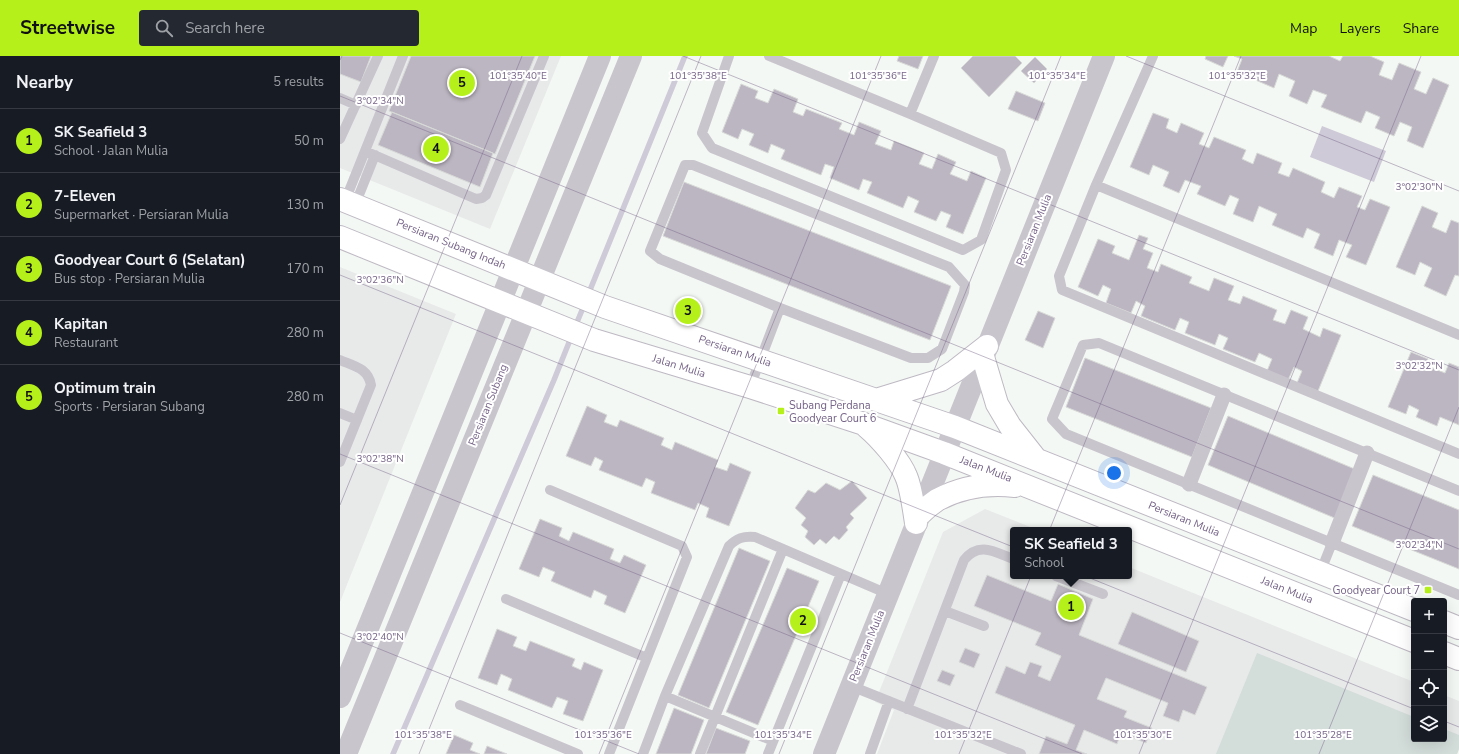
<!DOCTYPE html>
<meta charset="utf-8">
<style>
:root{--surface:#171b24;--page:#242831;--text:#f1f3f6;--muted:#9ea1a6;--line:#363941;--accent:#b5f01b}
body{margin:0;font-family:"Nunito Sans",sans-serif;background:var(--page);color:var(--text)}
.controls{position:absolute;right:12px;bottom:12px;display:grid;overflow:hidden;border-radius:4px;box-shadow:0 4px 16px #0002}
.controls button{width:36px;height:36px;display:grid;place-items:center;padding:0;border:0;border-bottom:1px solid var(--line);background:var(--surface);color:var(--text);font:20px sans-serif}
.you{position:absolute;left:774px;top:417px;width:14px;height:14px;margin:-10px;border:3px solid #fff;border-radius:50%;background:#1a73e8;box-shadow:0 0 0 6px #1a73e833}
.badge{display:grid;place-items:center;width:26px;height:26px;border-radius:50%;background:var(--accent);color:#111;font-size:13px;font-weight:700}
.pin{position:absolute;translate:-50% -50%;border:2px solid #fff;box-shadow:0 1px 4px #0006}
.popup{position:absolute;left:670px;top:471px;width:122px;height:52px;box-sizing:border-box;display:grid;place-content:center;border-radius:4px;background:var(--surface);filter:drop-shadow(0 1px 3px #0005);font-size:13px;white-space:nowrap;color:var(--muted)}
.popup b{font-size:15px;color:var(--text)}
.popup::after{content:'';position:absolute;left:50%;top:100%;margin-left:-8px;border:8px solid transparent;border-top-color:var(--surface)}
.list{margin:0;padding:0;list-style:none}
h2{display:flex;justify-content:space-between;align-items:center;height:52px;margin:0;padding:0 16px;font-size:17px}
h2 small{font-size:13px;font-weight:400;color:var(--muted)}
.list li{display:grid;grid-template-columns:26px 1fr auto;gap:12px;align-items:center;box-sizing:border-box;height:64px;padding:0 16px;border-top:1px solid var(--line)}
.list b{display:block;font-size:15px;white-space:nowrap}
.list p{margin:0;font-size:13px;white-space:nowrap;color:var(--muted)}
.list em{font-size:13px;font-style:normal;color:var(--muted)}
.icon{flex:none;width:22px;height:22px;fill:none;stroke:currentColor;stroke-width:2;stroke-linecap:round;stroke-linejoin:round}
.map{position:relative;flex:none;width:1119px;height:698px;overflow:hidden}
header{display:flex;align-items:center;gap:24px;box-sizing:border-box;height:56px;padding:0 20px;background:var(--accent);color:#111}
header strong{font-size:19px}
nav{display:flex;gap:22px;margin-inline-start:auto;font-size:14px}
.search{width:280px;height:36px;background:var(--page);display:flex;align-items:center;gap:10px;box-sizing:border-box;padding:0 14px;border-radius:4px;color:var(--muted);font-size:15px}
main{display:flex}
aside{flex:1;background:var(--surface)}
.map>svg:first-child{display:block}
.built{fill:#e8eaea}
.green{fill:#d3ddda}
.water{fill:#cecad7}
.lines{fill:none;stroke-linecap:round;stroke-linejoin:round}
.stream{stroke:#cecad7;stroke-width:5.5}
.building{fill:#bcb6c2;stroke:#d7d9d7}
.secondary-casing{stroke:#beb9c3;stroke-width:24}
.service{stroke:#c9c5cd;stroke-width:10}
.pedestrian{stroke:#c9c5cd;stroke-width:15}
.tertiary{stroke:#c9c5cd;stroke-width:22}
.secondary{stroke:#fff;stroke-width:22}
.ticks{fill:none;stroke:#766488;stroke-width:1;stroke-opacity:0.45}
.poi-dot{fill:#b5f01b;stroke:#fff;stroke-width:1.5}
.labels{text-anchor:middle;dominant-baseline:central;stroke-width:4;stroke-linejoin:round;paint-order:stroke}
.street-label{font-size:11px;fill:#766488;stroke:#fff}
.poi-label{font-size:11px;fill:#766488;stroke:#fff;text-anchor:start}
.ticks-label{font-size:10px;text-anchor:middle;fill:#766488;stroke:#fff;stroke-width:4;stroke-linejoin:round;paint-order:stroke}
</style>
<header>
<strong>Streetwise</strong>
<div class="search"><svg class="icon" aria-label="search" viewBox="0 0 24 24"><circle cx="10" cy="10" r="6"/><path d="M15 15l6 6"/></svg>Search here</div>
<nav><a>Map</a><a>Layers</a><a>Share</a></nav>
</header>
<main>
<aside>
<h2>Nearby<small>5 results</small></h2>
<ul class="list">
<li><span class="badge">1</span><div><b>SK Seafield 3</b><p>School · Jalan Mulia</p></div><em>50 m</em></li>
<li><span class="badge">2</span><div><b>7-Eleven</b><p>Supermarket · Persiaran Mulia</p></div><em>130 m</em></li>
<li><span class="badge">3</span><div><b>Goodyear Court 6 (Selatan)</b><p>Bus stop · Persiaran Mulia</p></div><em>170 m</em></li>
<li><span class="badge">4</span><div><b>Kapitan</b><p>Restaurant</p></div><em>280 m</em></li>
<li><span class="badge">5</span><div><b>Optimum train</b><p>Sports · Persiaran Subang</p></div><em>280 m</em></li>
</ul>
</aside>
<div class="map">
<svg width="1119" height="698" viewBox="0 0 1119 698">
<rect width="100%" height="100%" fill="#f4f8f4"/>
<path class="built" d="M0,0H221L150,173L0,112Z
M0,211L116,258L0,546Z
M645,453L698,474H673V520H789V511L1074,626V683H1104V639L1119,645V693L1117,698H537L554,654L535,646L603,476Z"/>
<path class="green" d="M917,597L1074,661V683H1104V673L1119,679V693L1117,698H876Z"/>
<path class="water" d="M982,70L1046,95L1034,126L970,101Z"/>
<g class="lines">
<path class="stream" d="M248,239L345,0
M235,271L245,247
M53,698L214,324L232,279"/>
</g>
<path class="building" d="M0,0H31L21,26L0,18Z
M71,0H195L155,98L49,55Z
M559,0H583L578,13L557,5Z
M633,0H675L682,7L649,41L621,12Z
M866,0H888L883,11L865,3Z
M894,0H989L1000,5L1003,0H1030L1044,6L1039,19L1052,24L1059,7L1081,16L1074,33L1086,38L1093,22L1109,29L1083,92L1067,85L1072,71L1060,66L1054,80L1035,72L1040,61L1026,55L1021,67L981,51L987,39L973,34L967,48L949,40L955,25L939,18L934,32L897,16L902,3Z
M695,1L707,13L694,27L681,15Z
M401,28L418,35L415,42L428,47L434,33L458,43L453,56L463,60L466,53L502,67L499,73L514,79L519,66L541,75L535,88L551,94L554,85L584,97L579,108L592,113L598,98L616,106L610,118L627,125L631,115L646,122L623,178L606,171L611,159L601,155L596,165L574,156L579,145L568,140L563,152L527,137L532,126L523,123L519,134L490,122L494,111L485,108L481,119L441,103L445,94L431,88L428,97L409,89L414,78L402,73L398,83L382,76Z
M676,35L705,47L698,65L668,53Z
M52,56L153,97L140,131L38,89Z
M813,57L829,63L826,72L837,77L841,67L864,77L859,88L869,92L874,81L906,94L902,103L913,108L917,97L942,107L938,117L949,121L953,112L985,126L981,136L994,142L999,131L1022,140L1017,151L1025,154L1030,143L1050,151L1026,209L1006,201L1012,189L999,184L993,200L974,192L980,178L967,172L963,182L932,169L937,158L919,150L913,166L893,158L899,143L890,139L885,150L857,138L861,130L845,124L839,137L823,130L829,116L813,109L809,119L790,111Z
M344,126L611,230L590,284L323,180Z
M1082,150L1098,157L1092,171L1106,177L1111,164L1119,167V220L1115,219L1106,240L1084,230L1092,212L1080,206L1075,219L1056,211Z
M799,179L808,182L803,193L813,197L807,212L818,216L821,208L852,221L849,227L869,235L874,222L894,230L888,244L900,248L903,240L937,254L933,264L945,268L951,254L968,261L963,273L980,281L983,272L1001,279L978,335L957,327L962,315L954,311L948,324L927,315L932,303L919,297L915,306L883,293L888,282L879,278L875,289L845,277L849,266L840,262L835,274L801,260L805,250L796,245L791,257L766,247L771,233L763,229L758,240L738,231L758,183L775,190L772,197L789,204Z
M698,255L715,262L703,292L685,284Z
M1071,296L1088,303L1085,309L1105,317L1109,307L1119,311V369L1100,361L1097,370L1076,361L1079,354L1069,349L1066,358L1048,351Z
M745,302L871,352L852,401L726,351Z
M247,350L267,359L264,366L277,371L280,364L324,382L321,389L332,394L335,386L378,404L375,411L387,415L390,407L411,416L389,470L366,461L369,452L358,447L355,454L311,437L315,426L306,422L302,431L259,414L263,405L255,401L251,410L226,400Z
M888,360L1017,414L997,463L868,409Z
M1033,419L1119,454V513L1012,470Z
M512,425L527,442L510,458L514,462L506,471L508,474L499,484L494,480L486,488L480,483L474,489L465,481L468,475L461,469L466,462L455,452L468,434L475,437L486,427L500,434Z
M200,463L222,472L219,480L229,485L233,476L274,493L270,503L280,507L284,499L306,509L285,557L264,548L267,540L254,534L251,542L211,525L215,516L203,511L199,521L179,513Z
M399,492L430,505L369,652L338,639Z
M447,512L479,525L418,669L386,656Z
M647,519L711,545L718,528L753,543L739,579L867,631L855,659L843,654L839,666L823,660L828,647L766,622L757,643L787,655L784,661L812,672L806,687L781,677L777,688L744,674L736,694L747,698H699L706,680L727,688L735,669L655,637L666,610L685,618L690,606L702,610L698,620L710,625L721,600L695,589L701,577L634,550Z
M792,556L859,585L846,616L778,588Z
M157,573L177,581L173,590L186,595L190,585L235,603L232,610L241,614L244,606L263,614L243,665L223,658L228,645L217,641L212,652L168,634L172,623L161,618L157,629L138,622Z
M625,592L640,598L634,612L619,606Z
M602,614L615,619L610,630L597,625Z
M334,652L364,664L351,698H316Z
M376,672L410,685L405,698H366Z
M114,679L133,687L130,694L140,698H106Z
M147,690L167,698H144Z"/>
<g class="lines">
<g class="secondary-casing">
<path id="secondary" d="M0,143L265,251L615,371L1074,554
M0,181L254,284L410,331L524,368L604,397L1074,585
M643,301L657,348L670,370L696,403
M536,344L601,324L615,315L647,290
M527,371C540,382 560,405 566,420C571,431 574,454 576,467
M580,458C585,453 591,448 597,444C621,431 648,427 675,430
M1104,566L1119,572
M1104,597L1119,603"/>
</g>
<path class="service" d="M389,0L362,77L372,92L623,194L641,184L666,114L661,97L570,58L429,0
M813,0L756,129L719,220L722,234L1119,398
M0,42L16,49
M570,58L594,0
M0,83L38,0
M25,95L136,143L142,142L146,139L204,0
M345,109H353L609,211L625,229L624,236L602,293L588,302H571L440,252L320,203L310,195Z
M756,129L1119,279
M5,145L63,0
M15,149L35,99
M0,304C14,310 28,312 31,329L0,406
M410,331L440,252
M0,357L17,364
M210,434L342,490L347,501L269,698
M1119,435L759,287L743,289L712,363L726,378L1119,539
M980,517L992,487
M716,520L763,538
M166,543L307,602
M605,555L644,570
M511,630L681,698
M325,640L433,685
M120,649L238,698
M567,653L624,504C639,485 655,496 673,503
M303,698L325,640L389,490C397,482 403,480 415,481L548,538
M360,698L443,493
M428,698L501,518
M530,698L549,645"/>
<path class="pedestrian" d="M849,428L884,339
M992,487L1027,397"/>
<path class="tertiary" d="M0,641L260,0
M6,698L291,0
M484,698L764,0"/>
<use href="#secondary" class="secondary"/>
</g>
<path class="ticks" d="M343,0L1119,314M786,0L1119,135M0,4L2,0M0,40L1119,493M0,219L1074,653M0,398L742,698M0,449L182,0M0,577L299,698M1104,665L1119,671M79,698L361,0M259,698L541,0M439,698L721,0M619,698L901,0M799,698L1081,0M979,698L1119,351"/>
<g class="poi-dot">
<rect x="437" y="351" width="8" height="8" rx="2"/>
<rect x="1084" y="530" width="8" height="8" rx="2"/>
</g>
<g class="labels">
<g class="street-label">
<text transform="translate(694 174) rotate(-68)">Persiaran Mulia</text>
<text transform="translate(111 188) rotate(22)">Persiaran Subang Indah</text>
<text transform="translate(395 295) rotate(19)">Persiaran Mulia</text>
<text transform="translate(339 310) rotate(17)">Jalan Mulia</text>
<text transform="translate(148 349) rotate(-68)">Persiaran Subang</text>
<text transform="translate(646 413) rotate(21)">Jalan Mulia</text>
<text transform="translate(844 463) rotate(22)">Persiaran Mulia</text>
<text transform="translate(947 534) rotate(22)">Jalan Mulia</text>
<text transform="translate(527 590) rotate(-68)">Persiaran Mulia</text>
</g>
<g class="poi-label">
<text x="449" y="349">Subang Perdana<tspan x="449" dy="13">Goodyear Court 6</tspan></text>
<text x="1080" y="534" text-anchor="end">Goodyear Court 7</text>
</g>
</g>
<g class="ticks-label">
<text x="178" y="23">101°35'40"E</text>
<text x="358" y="23">101°35'38"E</text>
<text x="538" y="23">101°35'36"E</text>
<text x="717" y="23">101°35'34"E</text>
<text x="897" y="23">101°35'32"E</text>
<text x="40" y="48">3°02'34"N</text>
<text x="1079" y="134">3°02'30"N</text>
<text x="40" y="227">3°02'36"N</text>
<text x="1079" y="313">3°02'32"N</text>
<text x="40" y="406">3°02'38"N</text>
<text x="1079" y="492">3°02'34"N</text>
<text x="40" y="584">3°02'40"N</text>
<text x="83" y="682">101°35'38"E</text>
<text x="263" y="682">101°35'36"E</text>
<text x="443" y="682">101°35'34"E</text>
<text x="623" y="682">101°35'32"E</text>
<text x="803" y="682">101°35'30"E</text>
<text x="983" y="682">101°35'28"E</text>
</g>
</svg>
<div class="controls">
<button>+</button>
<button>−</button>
<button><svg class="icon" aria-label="locate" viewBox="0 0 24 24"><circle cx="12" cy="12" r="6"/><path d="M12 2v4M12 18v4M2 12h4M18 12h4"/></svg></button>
<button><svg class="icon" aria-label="layers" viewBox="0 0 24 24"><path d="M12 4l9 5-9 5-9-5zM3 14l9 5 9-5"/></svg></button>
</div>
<div class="you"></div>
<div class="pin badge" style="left:731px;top:551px">1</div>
<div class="popup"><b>SK Seafield 3</b>School</div>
<div class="pin badge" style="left:463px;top:565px">2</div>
<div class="pin badge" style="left:348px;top:255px">3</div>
<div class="pin badge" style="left:96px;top:93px">4</div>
<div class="pin badge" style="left:122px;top:27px">5</div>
</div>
</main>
